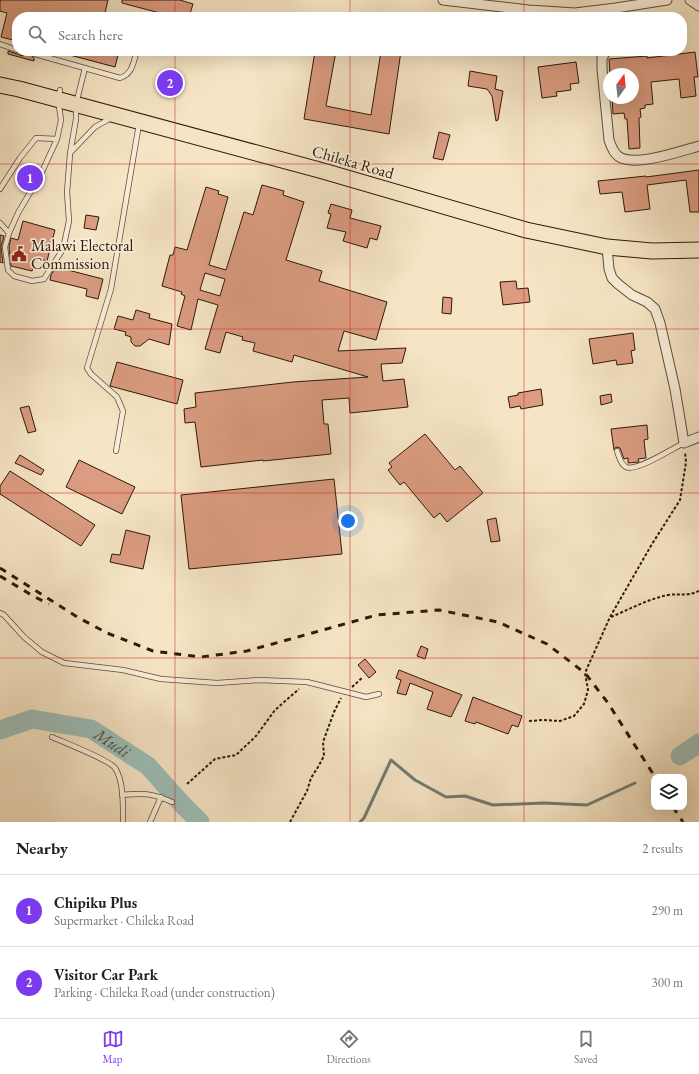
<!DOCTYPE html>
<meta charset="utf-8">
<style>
:root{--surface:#fff;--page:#f6f6f6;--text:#222;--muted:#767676;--line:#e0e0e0;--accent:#7c3aed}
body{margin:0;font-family:"EB Garamond",serif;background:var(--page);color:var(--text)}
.controls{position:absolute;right:12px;bottom:12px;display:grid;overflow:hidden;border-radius:8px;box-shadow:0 4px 16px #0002}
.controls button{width:36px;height:36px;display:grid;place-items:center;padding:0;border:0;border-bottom:1px solid var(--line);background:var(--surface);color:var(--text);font:20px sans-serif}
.compass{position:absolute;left:603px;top:68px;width:36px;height:36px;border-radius:50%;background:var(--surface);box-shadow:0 4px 16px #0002;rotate:15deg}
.you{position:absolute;left:348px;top:521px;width:14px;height:14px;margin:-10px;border:3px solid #fff;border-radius:50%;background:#1a73e8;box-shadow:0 0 0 6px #1a73e833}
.badge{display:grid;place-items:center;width:26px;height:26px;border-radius:50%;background:var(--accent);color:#fff;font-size:13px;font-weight:700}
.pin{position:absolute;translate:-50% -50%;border:2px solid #fff;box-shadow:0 1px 4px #0006}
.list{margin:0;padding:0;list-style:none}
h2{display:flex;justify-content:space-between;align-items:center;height:52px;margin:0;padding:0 16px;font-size:17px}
h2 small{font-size:13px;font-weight:400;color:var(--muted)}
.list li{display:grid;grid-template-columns:26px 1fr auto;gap:12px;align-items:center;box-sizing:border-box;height:72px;padding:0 16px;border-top:1px solid var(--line)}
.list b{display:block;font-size:15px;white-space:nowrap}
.list p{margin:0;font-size:13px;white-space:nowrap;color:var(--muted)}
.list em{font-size:13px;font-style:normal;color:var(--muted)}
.icon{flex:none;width:22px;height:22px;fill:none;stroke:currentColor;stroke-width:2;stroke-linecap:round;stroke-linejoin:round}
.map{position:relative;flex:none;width:699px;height:822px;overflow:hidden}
.search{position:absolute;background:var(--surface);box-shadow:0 4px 16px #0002;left:12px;right:12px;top:12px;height:44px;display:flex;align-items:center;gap:10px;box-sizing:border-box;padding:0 14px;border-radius:16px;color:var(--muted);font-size:15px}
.sheet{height:196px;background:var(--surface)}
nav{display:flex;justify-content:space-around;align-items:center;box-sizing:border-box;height:56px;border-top:1px solid var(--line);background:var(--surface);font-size:11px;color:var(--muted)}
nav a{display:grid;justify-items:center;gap:2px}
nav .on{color:var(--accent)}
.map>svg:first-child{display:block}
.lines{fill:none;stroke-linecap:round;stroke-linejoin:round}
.stream{stroke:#717c72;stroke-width:3}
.river{stroke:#9dbeb8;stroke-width:19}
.building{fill:#db9c81;stroke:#2e180a;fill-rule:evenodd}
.service-casing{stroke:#604b39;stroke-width:6}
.minor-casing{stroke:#604b39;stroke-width:11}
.trunk-casing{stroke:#2e180a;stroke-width:17}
.path{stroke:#2e180a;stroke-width:2;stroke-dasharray:3 2;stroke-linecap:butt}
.service{stroke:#f9eed9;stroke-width:4.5}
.minor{stroke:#f9eed9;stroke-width:9}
.trunk{stroke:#f6e5c5;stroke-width:15}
.rail{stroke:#2e180a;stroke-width:3;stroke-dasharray:7 7;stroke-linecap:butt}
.grid{fill:none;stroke:#d62828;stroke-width:1;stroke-opacity:0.55}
.labels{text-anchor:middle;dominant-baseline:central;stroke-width:3.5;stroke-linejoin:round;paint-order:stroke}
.street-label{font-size:16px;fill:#2e180a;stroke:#f9eed9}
.poi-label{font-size:16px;fill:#2e180a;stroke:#f9eed9;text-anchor:start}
.water-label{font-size:17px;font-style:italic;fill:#555247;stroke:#f9eed9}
</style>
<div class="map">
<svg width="699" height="822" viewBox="0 0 699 822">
<rect width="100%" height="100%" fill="#f6e5c5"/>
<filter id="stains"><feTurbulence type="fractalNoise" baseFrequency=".005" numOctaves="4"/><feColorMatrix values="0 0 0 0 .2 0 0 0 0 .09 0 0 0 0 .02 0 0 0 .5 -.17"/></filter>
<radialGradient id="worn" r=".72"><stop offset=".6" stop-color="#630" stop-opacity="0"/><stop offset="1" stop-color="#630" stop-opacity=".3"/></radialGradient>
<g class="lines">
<path class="stream" d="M0,734L42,715L82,724L128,749L179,793L207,822
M360,822L364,818L391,760L415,780L446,797L465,796L493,805L544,803L587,805L635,783"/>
<g class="river">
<path id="s1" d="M0,730L32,719L91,729L148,766L182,804L200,822"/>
<path d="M680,756L699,743"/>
</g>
</g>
<path class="building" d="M0,0H108L104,17H17V41L1,37L7,13L0,11Z
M122,0H180L193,4L189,17H175L122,3Z
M8,51L23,56L26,54L27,51H33L31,55L34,58V61L8,54Z
M67,51H119L115,67L66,54Z
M315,51H336L326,106L371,115L381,51H401L389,134L304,119Z
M695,52L698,77H694L696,96L681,98L679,79L651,82L653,104L645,105V108L640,109L641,117L639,118L640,148L629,149L627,119H625L624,113L613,114L612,98H633V74H610L609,59L647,56V58Z
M576,62L579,83L570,84L571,90L556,92L557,96L542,98L538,67Z
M470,71L497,76L495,89L503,91L498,120L496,121L492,96L487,89L468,86Z
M439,132L450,135L443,160L433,158Z
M699,170V212H690L686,180L647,185L650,209L625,212L622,192L600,194L598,181L646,176V177Z
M262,185L284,191L283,195L304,202L286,260L322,271L319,281L387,302L376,340L344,331L338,351L406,348L402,363L381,364L383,381L404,379L408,407L350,413L349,398L322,400L324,424H328L331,454L263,461V460L201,467L195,422L185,423L184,409L196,407L195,393L293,382L368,377L294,355L292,362L253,351L255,343L242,340L243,337L226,332L220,353L205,349L218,305L198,299L191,330L177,326L185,296L181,294L182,292L162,286L170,255H173L175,247L187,250L206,187L219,191L218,194L228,197L209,265L226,270L244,212L253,215ZM205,273L225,279L220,296L200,290Z
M331,204L352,210L350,218L381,226L377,240L370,238L367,248L343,241L346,232L327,228L331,214L328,213Z
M86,215L99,217L96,230L84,228Z
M23,221L55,230L47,261L36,258L32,271L11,266L9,247L11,238L18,240Z
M0,235L4,236L1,247L3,263L0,262Z
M56,267L103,279L98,299L86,296L87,289L50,280L51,275Z
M516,281L517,289L528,288L530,302L503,305L500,282Z
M443,297L452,298L451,314L442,313Z
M136,310L150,314L149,318L172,324L169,345L149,339L140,346H135L131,342V337L125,335L126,332L114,329L118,316L133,320Z
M633,333L635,350L631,351L633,363L617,365L616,360L593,364L589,339Z
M117,362L183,380L177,404L110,386Z
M541,389L543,405L521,409L520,406L510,408L508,397L518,395V393Z
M611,394L612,402L601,405L600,396Z
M29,406L36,431L28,433L20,408Z
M647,425L648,439L644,440L646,458L638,459L639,462L628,463V458L624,459L620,448L616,447L614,450L611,429Z
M425,434L455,470L460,466L483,493L447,522L440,513L434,518L404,482L400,485L388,470L392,467L389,463Z
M20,455L44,470L41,475L15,463Z
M79,460L135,487L122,514L66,487Z
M10,471L95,525L81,546L0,494V486Z
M334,479L342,554L189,569L181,495Z
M496,518L500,541L491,542L487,520Z
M126,530L150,536L143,569L110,562L112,554L120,555Z
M421,646L428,649L425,659L417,656Z
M365,659L376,672L369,678L358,665Z
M399,670L462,695L451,717L427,709L433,692L410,683L406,695L397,693L401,680L396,678Z
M473,697L522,716L518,727L512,725L508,734L476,722L475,724L465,721Z"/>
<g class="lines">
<g class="service-casing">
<path id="service" d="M0,44L17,50
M21,51L23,52
M35,54L120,78C133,74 133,62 137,51
M60,90L58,99L61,120L57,139L41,174L18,213L9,233L5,247L8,270L14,276L32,281L44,279L63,249L69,221L67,192L70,154L76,119V104L85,68
M70,153L95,127L111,118
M0,189L20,158L36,138L57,139
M0,223L9,233
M116,451L123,411L117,397L91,374L87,368L111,289L139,124
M617,451C619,456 620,464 626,467C637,472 673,448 684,443
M0,613L4,615L24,637L42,652L64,663L123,670L161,679L217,683L259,680L307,682L366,697L379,694
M52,737C63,742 110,760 115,768C124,781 123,807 123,822
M122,795C144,793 152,793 172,802
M150,822L161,797"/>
</g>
<g class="minor-casing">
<path id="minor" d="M443,0L528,10L575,13L616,8L667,0
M690,0L699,6
M606,51L602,58V69L609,140C611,146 613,152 618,156C633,168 681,151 699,146
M607,247L609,269L612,278L618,284L632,295L647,302L655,309L660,323L675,389L684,443L699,437"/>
</g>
<g class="trunk-casing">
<path id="trunk" d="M0,85L19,89L323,171L526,230L607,247L652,251L699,250"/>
</g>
<path class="path" d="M611,617C630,609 648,599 668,595C681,593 685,597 699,591
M352,687L363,677
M529,721L543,720L560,721L574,716L584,704L588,690L585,673L610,617L652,544L680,500L686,462L685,452
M187,784L215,759L236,755L256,736L275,710L299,689
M290,822L307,791L311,778L318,767L324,756L323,742L334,712L341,698"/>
<use href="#service" class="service"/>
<use href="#minor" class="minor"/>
<use href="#trunk" class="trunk"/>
<path class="rail" d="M0,568L79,618L107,633L153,651L201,657L247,651L377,615L439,610L498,622L547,644L585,673L608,703L655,777
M0,576L33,596L49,604
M673,807L683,822"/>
</g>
<path class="grid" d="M175,0V17M350,0V17M524,0V17M175,51V822M350,51V822M524,51V822M0,164H699M0,329H699M0,493H699M0,658H699"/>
<defs>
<g id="civic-bare" transform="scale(1.2)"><path d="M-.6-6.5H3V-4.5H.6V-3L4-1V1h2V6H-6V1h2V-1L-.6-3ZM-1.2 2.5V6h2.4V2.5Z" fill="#8f2418" stroke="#f9eed9" stroke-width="2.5" paint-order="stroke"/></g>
</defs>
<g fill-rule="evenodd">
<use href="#civic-bare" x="19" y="254"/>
</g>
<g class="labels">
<g class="street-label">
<text transform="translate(353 162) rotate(16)">Chileka Road</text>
</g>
<g class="poi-label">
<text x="31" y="245">Malawi Electoral<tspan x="31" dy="18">Commission</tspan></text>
</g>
<g class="water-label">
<text stroke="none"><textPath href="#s1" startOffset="119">Mudi</textPath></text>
</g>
</g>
<rect width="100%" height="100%" filter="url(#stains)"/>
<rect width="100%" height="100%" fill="url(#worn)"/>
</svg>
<div class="controls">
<button><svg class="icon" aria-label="layers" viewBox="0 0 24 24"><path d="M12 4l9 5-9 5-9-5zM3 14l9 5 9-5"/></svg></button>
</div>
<svg class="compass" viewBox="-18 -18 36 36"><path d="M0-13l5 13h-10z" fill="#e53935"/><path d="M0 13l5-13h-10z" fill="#767676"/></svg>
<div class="you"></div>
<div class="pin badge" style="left:30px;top:178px">1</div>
<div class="pin badge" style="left:170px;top:83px">2</div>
<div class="search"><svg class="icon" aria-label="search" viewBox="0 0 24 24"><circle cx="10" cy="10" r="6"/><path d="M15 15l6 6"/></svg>Search here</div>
</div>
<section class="sheet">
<h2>Nearby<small>2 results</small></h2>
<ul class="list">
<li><span class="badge">1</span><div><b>Chipiku Plus</b><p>Supermarket · Chileka Road</p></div><em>290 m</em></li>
<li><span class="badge">2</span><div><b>Visitor Car Park</b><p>Parking · Chileka Road (under construction)</p></div><em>300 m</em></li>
</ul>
</section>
<nav>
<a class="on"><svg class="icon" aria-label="map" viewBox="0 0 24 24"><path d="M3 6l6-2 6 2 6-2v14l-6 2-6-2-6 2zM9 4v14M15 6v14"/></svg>Map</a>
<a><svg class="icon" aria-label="directions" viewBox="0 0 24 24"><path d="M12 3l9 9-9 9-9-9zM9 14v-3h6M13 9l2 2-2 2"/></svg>Directions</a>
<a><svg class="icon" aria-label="saved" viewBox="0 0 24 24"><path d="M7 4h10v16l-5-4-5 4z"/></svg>Saved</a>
</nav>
